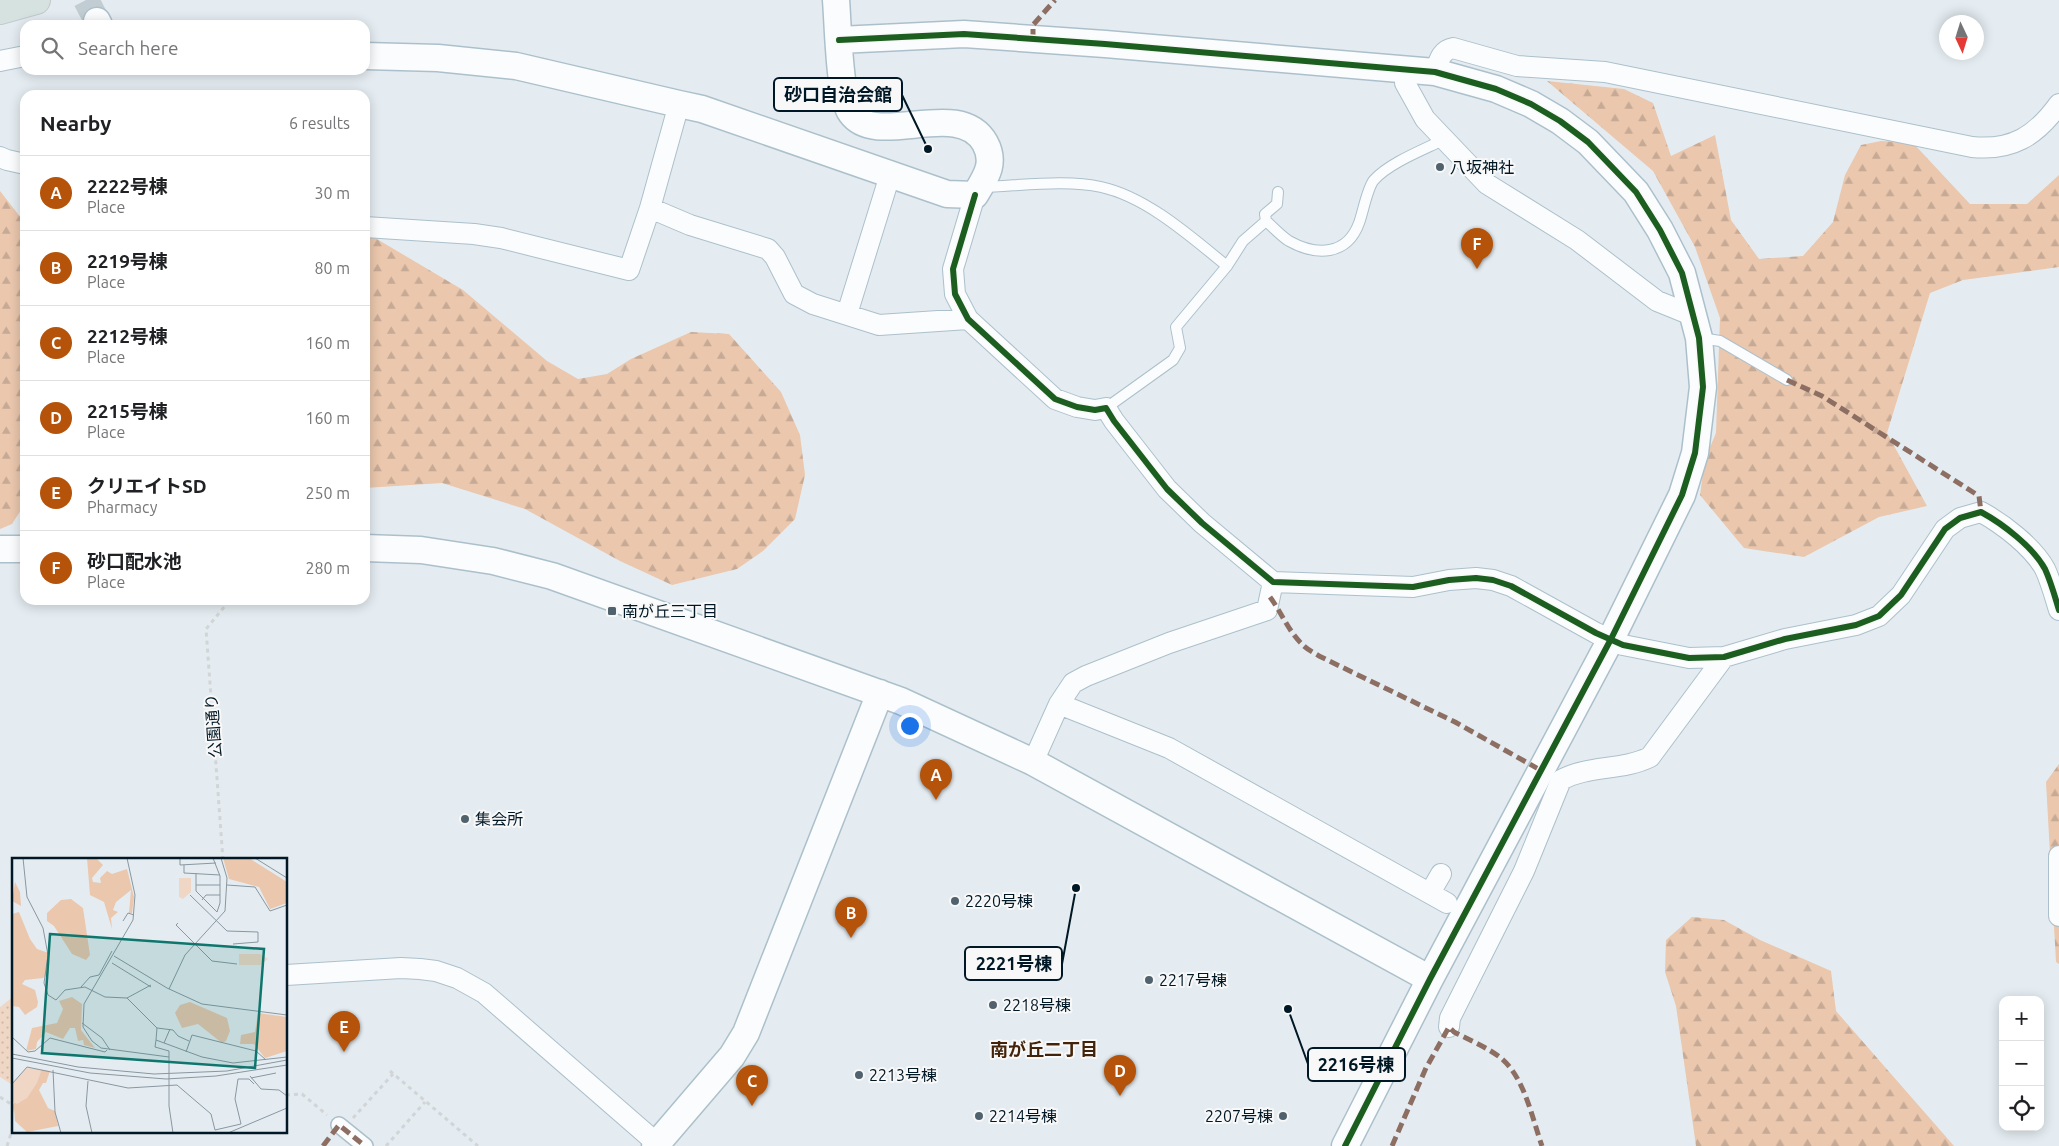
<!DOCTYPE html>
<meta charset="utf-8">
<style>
:root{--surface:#fff;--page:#f2f2f2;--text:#202124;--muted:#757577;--line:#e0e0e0;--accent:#b45309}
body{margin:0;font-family:Ubuntu,"Noto Sans JP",sans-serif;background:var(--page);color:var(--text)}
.controls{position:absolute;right:15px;bottom:15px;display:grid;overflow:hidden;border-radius:10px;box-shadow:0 2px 12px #0003}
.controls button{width:45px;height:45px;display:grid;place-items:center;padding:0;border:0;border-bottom:1px solid var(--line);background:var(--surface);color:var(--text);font:25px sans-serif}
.compass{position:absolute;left:1939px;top:15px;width:45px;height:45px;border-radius:50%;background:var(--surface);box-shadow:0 2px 12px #0003;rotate:176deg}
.you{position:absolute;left:909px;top:725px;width:18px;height:18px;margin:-12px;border:4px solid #fff;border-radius:50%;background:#1a73e8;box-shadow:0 0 0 8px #1a73e833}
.badge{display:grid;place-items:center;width:32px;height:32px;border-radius:50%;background:var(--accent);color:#fff;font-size:16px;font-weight:700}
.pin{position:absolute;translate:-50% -41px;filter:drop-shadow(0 1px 2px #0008)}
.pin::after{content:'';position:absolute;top:26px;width:18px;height:15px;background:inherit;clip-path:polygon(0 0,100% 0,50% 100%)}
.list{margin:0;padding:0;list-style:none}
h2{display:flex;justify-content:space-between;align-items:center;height:65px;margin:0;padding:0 20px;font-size:21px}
h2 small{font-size:16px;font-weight:400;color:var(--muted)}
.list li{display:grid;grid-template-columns:32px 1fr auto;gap:15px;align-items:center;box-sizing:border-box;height:75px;padding:0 20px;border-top:1px solid var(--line)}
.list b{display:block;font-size:19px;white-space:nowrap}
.list p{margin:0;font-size:16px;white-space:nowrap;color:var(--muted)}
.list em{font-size:16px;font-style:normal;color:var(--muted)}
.icon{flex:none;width:28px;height:28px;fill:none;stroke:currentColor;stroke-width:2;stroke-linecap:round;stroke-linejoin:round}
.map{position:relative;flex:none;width:2059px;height:1146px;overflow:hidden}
.search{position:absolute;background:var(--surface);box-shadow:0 2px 12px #0003;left:20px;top:20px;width:350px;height:55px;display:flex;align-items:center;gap:12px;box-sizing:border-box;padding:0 18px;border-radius:15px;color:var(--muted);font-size:19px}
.panel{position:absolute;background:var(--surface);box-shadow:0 2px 12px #0003;left:20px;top:90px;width:350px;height:515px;border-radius:15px}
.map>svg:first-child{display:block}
.forest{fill:url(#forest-firs)}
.park{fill:url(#park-dots)}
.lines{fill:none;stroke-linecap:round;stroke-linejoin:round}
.tertiary-tunnel{stroke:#c2ccd3;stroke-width:26;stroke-dasharray:26 13;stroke-linecap:butt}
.service-casing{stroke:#acc0cb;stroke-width:12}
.pedestrian-casing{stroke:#acc0cb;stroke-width:18}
.minor-casing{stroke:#acc0cb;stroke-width:22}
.tertiary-casing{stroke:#acc0cb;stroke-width:29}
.motorway-casing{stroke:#c2cacf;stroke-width:30}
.path{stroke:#d1d5d7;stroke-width:3;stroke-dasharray:4 4;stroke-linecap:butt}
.service{stroke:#fbfcfd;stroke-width:10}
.pedestrian{stroke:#fbfcfd;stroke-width:15}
.minor{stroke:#fbfcfd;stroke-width:20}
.tertiary{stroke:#fbfcfd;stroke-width:26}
.motorway{stroke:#d5e2df;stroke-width:28}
.quiet{stroke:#8d6e63;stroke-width:5;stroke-dasharray:10 5;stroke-linecap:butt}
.cycleway-casing{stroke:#f8f8f8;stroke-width:9}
.cycleway{stroke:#1b5e20;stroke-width:6}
.poi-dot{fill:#50626d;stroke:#f8f8f8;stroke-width:2}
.labels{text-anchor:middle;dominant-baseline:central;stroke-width:4;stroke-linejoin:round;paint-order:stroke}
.poi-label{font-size:16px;fill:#001826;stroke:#f8f8f8;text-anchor:start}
.street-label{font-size:16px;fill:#001826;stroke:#f8f8f8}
.neighbourhood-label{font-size:18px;font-weight:bold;fill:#43240a;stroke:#f8f8f8}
.inset-road{fill:none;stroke:#8997a0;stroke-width:1}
.view{fill:#0f766e;fill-opacity:0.15;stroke:#0f766e;stroke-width:2.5}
.inset-edge{fill:none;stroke:#001826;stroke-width:2.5}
.leader{fill:none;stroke:#001826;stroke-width:2}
.callout-dot{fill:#001826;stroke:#f8f8f8;stroke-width:2}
.callout{fill:#f8f8f8;stroke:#001826;stroke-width:2}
.callout-label{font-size:18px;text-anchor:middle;font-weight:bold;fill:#001826}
</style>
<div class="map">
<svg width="2059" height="1146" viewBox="0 0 2059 1146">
<defs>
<pattern id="forest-firs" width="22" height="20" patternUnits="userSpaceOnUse" patternTransform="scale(1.25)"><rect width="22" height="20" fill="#eac7ad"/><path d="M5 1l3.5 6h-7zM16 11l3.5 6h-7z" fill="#c7aa95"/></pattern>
<pattern id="park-dots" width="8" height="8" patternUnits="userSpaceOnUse" patternTransform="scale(1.25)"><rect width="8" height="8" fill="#f0d7c5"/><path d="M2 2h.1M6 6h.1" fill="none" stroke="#ccb8a9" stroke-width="1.8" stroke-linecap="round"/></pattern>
</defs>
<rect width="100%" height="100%" fill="#e4ecf1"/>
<path class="forest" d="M1547,81L1624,89L1653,103L1671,156L1715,135L1731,220L1759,259L1803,256L1833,222L1845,175L1861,145L1881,141L1913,143L1970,204H2027L2059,175V267L1963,280L1930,293L1887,433L1927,506L1879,517L1804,557L1744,548L1700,495L1705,459L1716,433L1720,318L1695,247L1653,171Z
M0,191L25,223V337L21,510L12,524L0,529Z
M365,232L463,290L547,361L578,379L607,374L631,359L691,332L729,334L781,392L800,435L805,475L795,519L763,551L737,569L672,585L620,561L525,509L442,483L365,488Z
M2059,764V964L2056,962L2046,782Z
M1692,917L1724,920L1760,940L1831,971L1836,1011L1954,1146H1696L1676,1006L1665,972L1666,940Z"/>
<path class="park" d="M14,996V1086L0,1077V1007Z"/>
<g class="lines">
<path class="tertiary-tunnel" d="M86,0L97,21"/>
<g class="service-casing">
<path id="service" d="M982,187C1018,186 1067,179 1101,187C1147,197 1191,237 1227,266
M1266,221C1273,227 1281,236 1289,241C1316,256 1347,256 1359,223C1363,213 1367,188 1374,180C1389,163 1423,150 1443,140
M1701,338L1720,341L1787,380
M1106,408L1173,360L1180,348L1176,327L1227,266L1243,241L1266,221L1265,214L1277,204L1278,192"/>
</g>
<g class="pedestrian-casing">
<path id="pedestrian" d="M339,1125L365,1146"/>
</g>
<g class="minor-casing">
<path id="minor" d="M0,61L25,56
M1406,69L1405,83L1425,119L1487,184L1577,240L1657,301L1694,316
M1435,72C1439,61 1441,50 1453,48L1517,66L1605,72L1972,147C2012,151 2036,136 2059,104
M0,157L7,160L25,164
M975,195L953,269L955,294L968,319L1055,399L1077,407L1095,410L1106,408L1114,421L1167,489L1202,523L1273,582L1413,587L1449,580L1476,578L1493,580L1511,586L1596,633L1623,645L1689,658L1724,657L1785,639L1856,625L1879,616L1901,595L1945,529L1960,518L1981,512C2003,524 2033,547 2045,569C2051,582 2055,597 2059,610
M650,208L690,225L768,249L775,257L794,294L813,304L879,325L968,319
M365,227L474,234L501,238L629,270L650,208L679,104
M847,314L890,175
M1059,704L1169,748L1447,903
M1033,762L1059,704L1073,683L1086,676L1169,643L1267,610L1273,582
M2059,856V916
M1430,893L1441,874
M286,975L401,968L420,969L436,971L457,978L484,993L660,1146
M1449,1027L1450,1018L1524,871L1561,780C1588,765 1622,771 1650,757L1724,657"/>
</g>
<g class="tertiary-casing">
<path id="tertiary" d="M97,21L99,25
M839,40L964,34L1105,44L1435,72L1496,89L1531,104L1560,121L1588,142L1636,192L1660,230L1682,273L1699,338L1703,387L1695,453L1682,495L1611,639L1430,979L1345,1146
M365,56L438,58L516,66L679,104L702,109L947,194L975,195C986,177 996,163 985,143C959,97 877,149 851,113C839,97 838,23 836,0
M365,548L421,550L493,561L552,576L901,701L1033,762L1430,979
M0,549H25
M655,1146L732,1056L746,1033L880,693"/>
</g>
<g class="motorway-casing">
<path id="motorway" d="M0,10L36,0"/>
</g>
<path class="path" d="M223,860L206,629L230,600
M390,1071L478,1146
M286,1095L302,1094L327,1115
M0,1097L14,1106
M353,1118L393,1074
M7,1146L14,1124
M386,1146L425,1102"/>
<use href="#service" class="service"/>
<use href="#pedestrian" class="pedestrian"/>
<use href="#minor" class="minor"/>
<use href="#tertiary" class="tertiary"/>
<use href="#motorway" class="motorway"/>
<path class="quiet" d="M1033,39V25L1055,0
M1787,380L1822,396L1979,496L1981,512
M1270,597C1281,612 1289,632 1302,644C1306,649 1313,652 1319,656L1455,722L1542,771
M323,1146L339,1125L365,1146
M1392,1146L1426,1068L1449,1027L1454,1032C1469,1040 1489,1048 1502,1059C1525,1079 1532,1118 1542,1146"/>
<g class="cycleway-casing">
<path id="cycleway" d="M839,40L964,34L1105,44L1435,72L1496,89L1531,104L1560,121L1588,142L1636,192L1660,230L1682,273L1699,338L1703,387L1695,453L1682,495L1611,639L1430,979L1345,1146
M975,195L953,269L955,294L968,319L1055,399L1077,407L1095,410L1106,408L1114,421L1167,489L1202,523L1273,582L1413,587L1449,580L1476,578L1493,580L1511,586L1596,633L1623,645L1689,658L1724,657L1785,639L1856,625L1879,616L1901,595L1945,529L1960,518L1981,512C2003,524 2033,547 2045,569C2051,582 2055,597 2059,610"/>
</g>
<use href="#cycleway" class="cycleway"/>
</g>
<g class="poi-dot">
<circle cx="1440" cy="167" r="5"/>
<rect x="607" y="606" width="10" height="10" rx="2.5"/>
<circle cx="465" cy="819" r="5"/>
<circle cx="955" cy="901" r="5"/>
<circle cx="1149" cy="980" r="5"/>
<circle cx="993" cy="1005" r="5"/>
<circle cx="859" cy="1075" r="5"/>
<circle cx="979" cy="1116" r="5"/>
<circle cx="1283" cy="1116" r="5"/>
</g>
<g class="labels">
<g class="poi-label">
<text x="1450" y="167">八坂神社</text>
<text x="622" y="611">南が丘三丁目</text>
<text x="475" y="819">集会所</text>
<text x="965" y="901">2220号棟</text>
<text x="1159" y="980">2217号棟</text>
<text x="1003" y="1005">2218号棟</text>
<text x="869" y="1075">2213号棟</text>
<text x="989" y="1116">2214号棟</text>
<text x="1273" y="1116" text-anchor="end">2207号棟</text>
</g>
<g class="street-label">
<text transform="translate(213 726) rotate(-94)">公園通り</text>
</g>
<g class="neighbourhood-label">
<text x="1044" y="1049">南が丘二丁目</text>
</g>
</g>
<g transform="translate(12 858)">
<rect width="275" height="275" fill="#e4ecf1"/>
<path d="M75,0H84L91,7L80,20L81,24L89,25L88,20L95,13L100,16L115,11L122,39L120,55H117L119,32L104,44L101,52L106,54L99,60L100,71L92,44L78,37ZM211,0H237L275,24V45L258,51L247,29L217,21ZM3,24L8,34L9,48L0,43ZM59,41L71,50L78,97L74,102L60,96L42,68L35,63V55L49,42ZM7,54L18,81L25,91L37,95V114L31,120L13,122L10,126L23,132L26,144L25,149L13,157L7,149L0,148V56ZM60,139L70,146L69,172L83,190L72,187L71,182L66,183L63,170H58L51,181L34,174L25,184L24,191L14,193L20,170L45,165L51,151L47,143ZM178,144L215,160L218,173L214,183L210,185L186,166L170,170L163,155L168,147ZM246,155L275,159V193L253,200L242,186H228L229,177L243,174ZM27,211L38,213L34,225H31L27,232L36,250L43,253L46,268L15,274L3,263L2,250L0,261V248Z" fill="#eac7ad"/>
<path d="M167,20H179V34L171,41L167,39ZM227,96H248L256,101L248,107H227Z" fill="#f0d7c5"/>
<path d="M14,210L30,211L25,225L15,240L5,246L0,243V226Z" fill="#f0d7c5"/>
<path class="inset-road" d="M11,0L15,39L31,70L36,97L32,125L36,137L44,142L53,132L73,129L93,139L115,140L145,170L144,182M115,0L123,37L121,62L72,146L71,169L80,183L89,190L157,199M168,0V7L204,5M243,0L275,20M172,7V15L208,17M184,15V33L205,54L208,45V18L201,0M184,27H208M215,27L243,29L258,53L275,47M178,37L215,73L246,74M190,42L194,37H208M111,63L116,55L122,57M166,65L164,67L200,103L225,106M221,86L246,84V74M102,98L155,130L190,146L275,157M100,105L139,129M87,117L100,93M69,129L78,119L87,117M157,131L173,97L213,53L215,20L209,0M115,140L139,127M70,165L90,180L98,192M145,170L161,172L166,178L177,183M0,179L16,194L23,193L38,180L93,194L95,192M152,185L158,171M174,194L180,177L244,193L254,202M0,196L66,209L142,216L215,213L275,202M0,200L78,215L154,221L204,218L275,207M41,212L43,254L49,275M238,218L249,231L267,232L275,238M239,220L264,215M76,223L74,248L80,275M0,226L15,209L116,230L165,227L199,256L203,272L229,266L223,241L226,221H237L242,226M161,275L157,248V193L143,189L144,182L190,199L221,205L275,199M216,275L275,250"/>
<path class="view" d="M38,76L252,91L243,210L30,195Z"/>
<rect width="275" height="275" class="inset-edge"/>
</g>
<path class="leader" d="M928 149L902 95M1076 888L1062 964M1288 1009L1308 1064"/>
<g class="callout-dot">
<circle cx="928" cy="149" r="5"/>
<circle cx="1076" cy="888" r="5"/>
<circle cx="1288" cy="1009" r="5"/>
</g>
<g class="callout">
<rect x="774" y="78" width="128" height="33" rx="5"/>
<rect x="965" y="947" width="97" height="33" rx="5"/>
<rect x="1308" y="1048" width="97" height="33" rx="5"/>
</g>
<g class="callout-label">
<text x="838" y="101">砂口自治会館</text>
<text x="1014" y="970">2221号棟</text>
<text x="1356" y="1071">2216号棟</text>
</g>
</svg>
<div class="controls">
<button>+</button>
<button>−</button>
<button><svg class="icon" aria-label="locate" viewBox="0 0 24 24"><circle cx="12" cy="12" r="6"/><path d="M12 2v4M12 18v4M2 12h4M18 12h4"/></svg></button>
</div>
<svg class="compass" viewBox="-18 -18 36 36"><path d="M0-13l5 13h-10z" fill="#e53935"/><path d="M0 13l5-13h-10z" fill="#757577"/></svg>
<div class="you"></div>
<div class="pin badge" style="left:936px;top:800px">A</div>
<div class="pin badge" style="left:851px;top:938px">B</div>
<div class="pin badge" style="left:752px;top:1106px">C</div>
<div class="pin badge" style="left:1120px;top:1096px">D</div>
<div class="pin badge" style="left:344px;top:1052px">E</div>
<div class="pin badge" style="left:1477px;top:269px">F</div>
<div class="search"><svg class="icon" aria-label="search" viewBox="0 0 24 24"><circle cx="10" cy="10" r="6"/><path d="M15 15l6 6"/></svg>Search here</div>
<section class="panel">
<h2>Nearby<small>6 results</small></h2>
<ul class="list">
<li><span class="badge">A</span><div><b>2222号棟</b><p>Place</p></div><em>30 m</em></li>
<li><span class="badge">B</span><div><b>2219号棟</b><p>Place</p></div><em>80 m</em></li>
<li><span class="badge">C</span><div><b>2212号棟</b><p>Place</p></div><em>160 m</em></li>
<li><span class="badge">D</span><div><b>2215号棟</b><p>Place</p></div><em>160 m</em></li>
<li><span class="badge">E</span><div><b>クリエイトSD</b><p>Pharmacy</p></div><em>250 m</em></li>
<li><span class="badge">F</span><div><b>砂口配水池</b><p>Place</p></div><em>280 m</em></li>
</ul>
</section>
</div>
